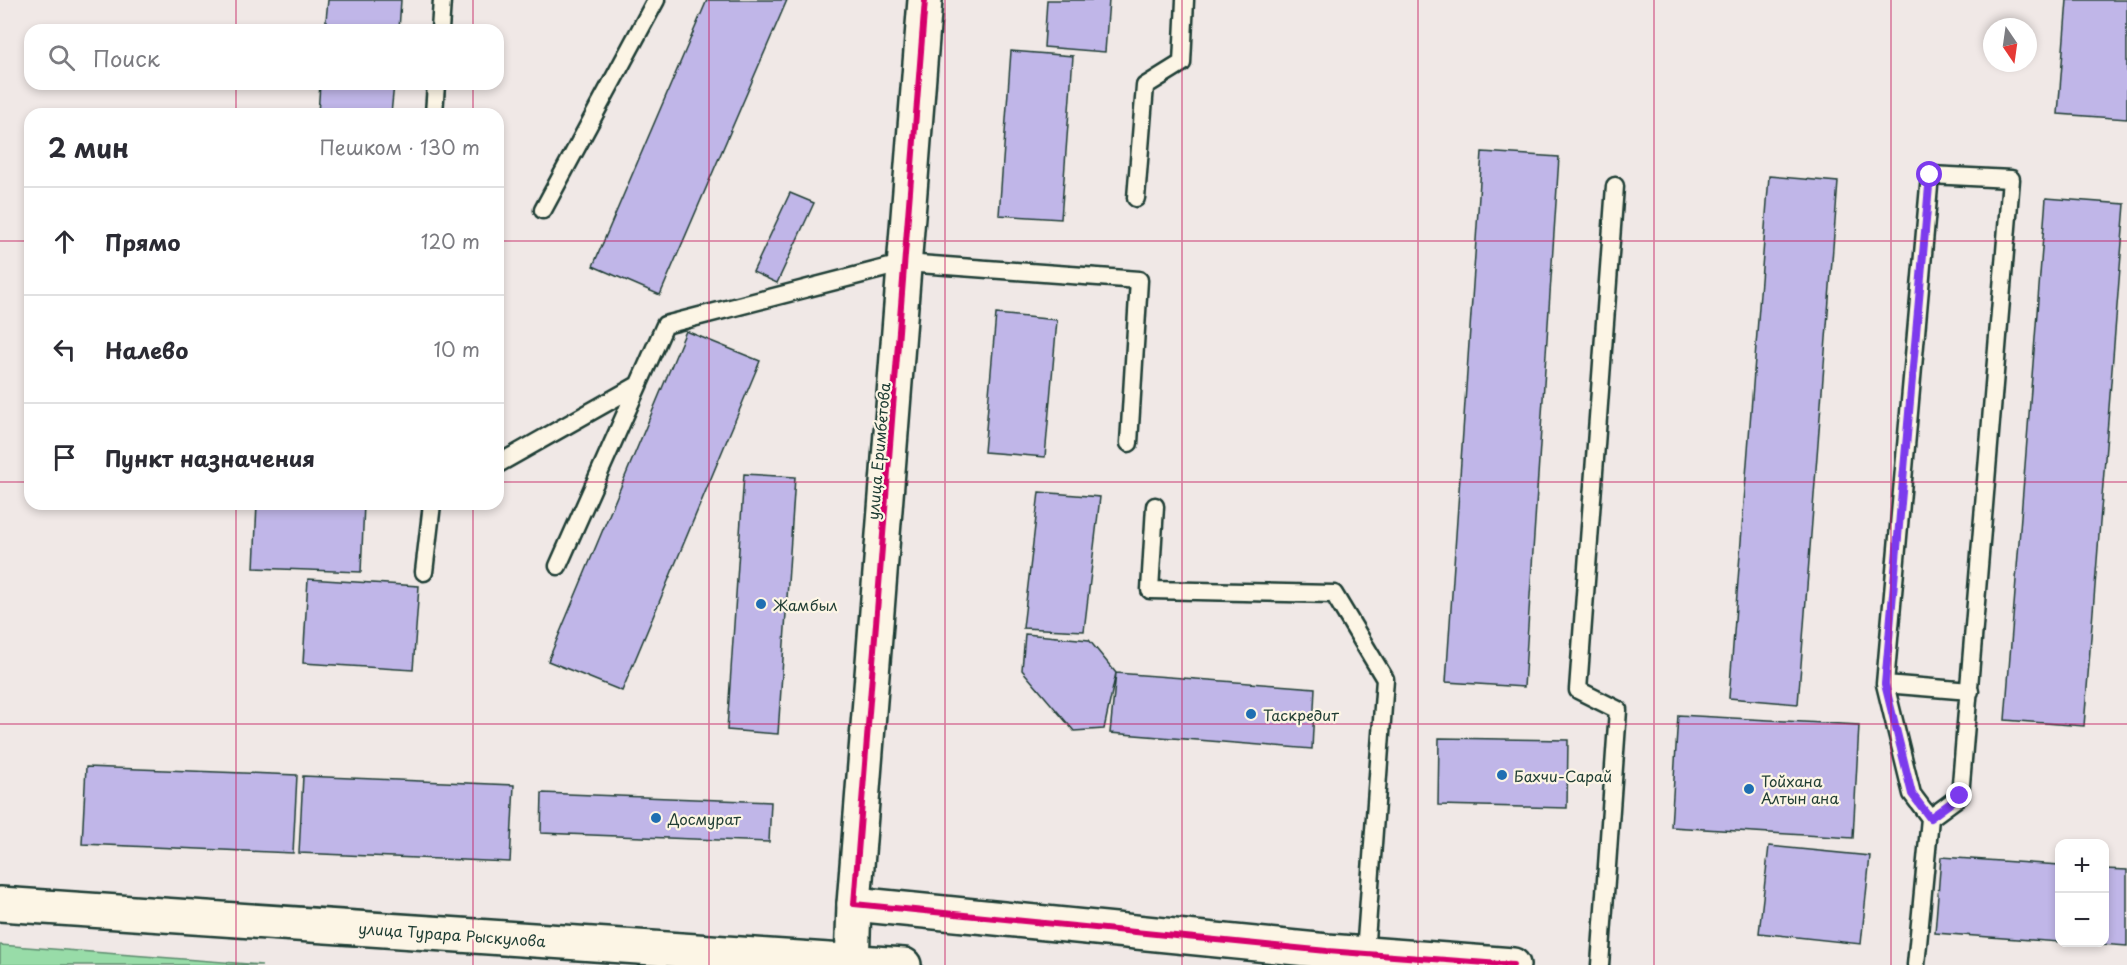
<!DOCTYPE html>
<html lang="ru">
<meta charset="utf-8">
<style>
:root{--surface:#fff;--page:#f7f7f7;--text:#2b2b33;--muted:#7c7c81;--line:#e1e1e2}
body{margin:0;font-family:"Playpen Sans",sans-serif;background:var(--page);color:var(--text)}
.controls{position:absolute;right:18px;bottom:18px;display:grid;overflow:hidden;border-radius:12px;box-shadow:0 3px 9px #0003}
.controls button{width:54px;height:54px;display:grid;place-items:center;padding:0;border:0;border-bottom:2px solid var(--line);background:var(--surface);color:var(--text);font:30px sans-serif}
.compass{position:absolute;left:1983px;top:18px;width:54px;height:54px;border-radius:50%;background:var(--surface);box-shadow:0 3px 9px #0003;rotate:167deg}
.stop{position:absolute;width:18px;height:18px;margin:-14px;border:4px solid #7c3aed;border-radius:50%;background:#fff}
.stop.end{background:#7c3aed;border-color:#fff;box-shadow:0 2px 6px #0008}
.list{margin:0;padding:0;list-style:none}
h2{display:flex;justify-content:space-between;align-items:center;height:78px;margin:0;padding:0 24px;font-size:26px}
h2 small{font-size:20px;font-weight:400;color:var(--muted)}
.list li{display:grid;grid-template-columns:39px 1fr auto;gap:18px;align-items:center;box-sizing:border-box;height:108px;padding:0 24px;border-top:2px solid var(--line)}
.list b{display:block;font-size:22px;white-space:nowrap}
.list em{font-size:20px;font-style:normal;color:var(--muted)}
.icon{flex:none;width:33px;height:33px;fill:none;stroke:currentColor;stroke-width:2;stroke-linecap:round;stroke-linejoin:round}
.map{position:relative;flex:none;width:2127px;height:965px;overflow:hidden}
.search{position:absolute;background:var(--surface);box-shadow:0 3px 9px #0003;left:24px;top:24px;width:480px;height:66px;display:flex;align-items:center;gap:15px;box-sizing:border-box;padding:0 21px;border-radius:18px;color:var(--muted);font-size:22px}
.panel{position:absolute;background:var(--surface);box-shadow:0 3px 9px #0003;left:24px;top:108px;width:480px;height:402px;border-radius:18px}
.map>svg:first-child{display:block}
.green{fill:#98dca8;stroke:#5c8c6e;stroke-width:1.5}
.building{fill:#c0b6e8;stroke:#1f3d34;stroke-width:1.5}
.lines{fill:none;stroke-linecap:round;stroke-linejoin:round}
.lane-casing{stroke:#1f3d34;stroke-width:21}
.street-casing{stroke:#1f3d34;stroke-width:38}
.secondary-casing{stroke:#1f3d34;stroke-width:38}
.primary-casing{stroke:#1f3d34;stroke-width:38}
.lane{stroke:#fcf5e5;stroke-width:16}
.street{stroke:#fcf5e5;stroke-width:33}
.secondary{stroke:#fcf5e5;stroke-width:33}
.primary{stroke:#fcf5e5;stroke-width:33}
.cycleway-casing{stroke:#fcf5e5;stroke-width:10}
.cycleway{stroke:#d6006c;stroke-width:6}
.route{stroke:#7c3aed;stroke-width:8}
.grid{fill:none;stroke:#c2185b;stroke-width:1.5;stroke-opacity:0.55}
.poi-dot{fill:#1f6fb2;stroke:#fcf5e5;stroke-width:2}
.labels{text-anchor:middle;dominant-baseline:central;stroke-width:4.5;stroke-linejoin:round;paint-order:stroke}
.street-label{font-size:15px;fill:#1f3d34;stroke:#fcf5e5}
.poi-label{font-size:15px;fill:#1f3d34;stroke:#fcf5e5;text-anchor:start}
</style>
<div class="map">
<svg width="2127" height="965" viewBox="0 0 2127 965">
<rect width="100%" height="100%" fill="#f0e8e6"/>
<filter id="ink" filterUnits="userSpaceOnUse"><feTurbulence type="fractalNoise" baseFrequency=".0167" numOctaves="2"/><feDisplacementMap in="SourceGraphic" scale="12" xChannelSelector="R" yChannelSelector="G"/><feConvolveMatrix kernelMatrix="1 2 1 2 8 2 1 2 1" color-interpolation-filters="sRGB"/></filter>
<g filter="url(#ink)">
<path class="green" d="M0,945L262,965H0Z"/>
<path class="building" d="M328,0H401L399,30H325Z
M707,0H787L660,295L593,266Z
M1047,0H1109L1105,52L1044,47Z
M2067,0H2127V119L2058,114Z
M1011,51L1073,56L1061,219L999,215Z
M320,84H394L391,114H318Z
M1482,152L1559,157L1524,687L1446,682Z
M1769,176L1838,182L1798,704L1729,698Z
M790,193L814,203L777,283L753,272Z
M2046,198L2125,204L2084,726L2005,720Z
M996,314L1057,320L1045,457L984,452Z
M686,331L760,361L622,691L548,661Z
M744,474L795,477L778,734L727,730Z
M1039,492L1100,497L1084,631L1023,628Z
M257,504H364L361,572L254,568Z
M308,579L419,586L413,670L303,663Z
M1025,634L1089,640L1116,673L1104,729L1074,731L1022,670Z
M1116,673L1315,688L1312,749L1110,733Z
M1678,715L1859,725L1853,838L1671,827Z
M1439,738L1568,740L1567,808L1438,805Z
M86,767L297,775L293,853L82,844Z
M303,776L514,785L510,862L299,853Z
M542,793L771,802L769,842L541,833Z
M1769,846L1870,856L1861,944L1759,933Z
M1941,857L2060,865V942L1935,933Z
M2104,869L2127,870V946L2072,942H2104Z"/>
<g class="lines">
<g class="lane-casing">
<path id="lane" d="M440,30L442,0
M434,114L436,84
M1136,198L1145,86L1182,63L1185,0
M543,210L656,0
M498,464L638,385
M1155,506L1150,590L1334,594L1385,679L1365,954
M558,566L665,325L905,263L1139,280L1129,443
M424,572L432,504
M1885,684L1912,794L1930,818
M1600,965L1618,710L1578,690L1615,186
M1916,965L1930,818L1960,796L2011,179L1930,175L1885,684L1970,691"/>
</g>
<g class="street-casing">
<path id="street" d="M854,904L1327,951L1513,965"/>
</g>
<g class="secondary-casing">
<path id="secondary" d="M852,965L854,904L925,0"/>
</g>
<g class="primary-casing">
<path id="primary" d="M0,904L904,965"/>
</g>
<use href="#lane" class="lane"/>
<use href="#street" class="street"/>
<use href="#secondary" class="secondary"/>
<use href="#primary" class="primary"/>
<g class="cycleway-casing">
<path id="cycleway" d="M925,0L854,904L1327,951L1513,965"/>
</g>
<use href="#cycleway" class="cycleway"/>
</g>
</g>
<g class="lines" filter="url(#ink)">
<path class="route" d="M1930,175L1885,684L1912,794L1930,818L1960,796"/>
</g>
<path class="grid" d="M236,0V30M473,0V30M709,0V965M945,0V965M1182,0V965M1418,0V965M1654,0V965M1891,0V965M236,84V114M473,84V114M0,241H30M498,241H2127M0,482H30M498,482H2127M236,504V965M473,504V965M0,724H2127"/>
<g class="poi-dot">
<circle cx="761" cy="604" r="6"/>
<circle cx="1251" cy="714" r="6"/>
<circle cx="1502" cy="775" r="6"/>
<circle cx="1749" cy="789" r="6"/>
<circle cx="656" cy="818" r="6"/>
</g>
<g class="labels">
<g class="street-label">
<text transform="translate(878 451) rotate(-85)">улица Еримбетова</text>
<text transform="translate(452 934) rotate(4)">улица Турара Рыскулова</text>
</g>
<g class="poi-label">
<text x="773" y="604">Жамбыл</text>
<text x="1263" y="714">Таскредит</text>
<text x="1514" y="775">Бахчи-Сарай</text>
<text x="1761" y="780">Тойхана<tspan x="1761" dy="17">Алтын ана</tspan></text>
<text x="668" y="818">Досмурат</text>
</g>
</g>
</svg>
<div class="controls">
<button>+</button>
<button>−</button>
</div>
<svg class="compass" viewBox="-18 -18 36 36"><path d="M0-13l5 13h-10z" fill="#e53935"/><path d="M0 13l5-13h-10z" fill="#7c7c81"/></svg>
<div class="stop" style="left:1930px;top:175px"></div>
<div class="stop end" style="left:1960px;top:796px"></div>
<div class="search"><svg class="icon" aria-label="search" viewBox="0 0 24 24"><circle cx="10" cy="10" r="6"/><path d="M15 15l6 6"/></svg>Поиск</div>
<section class="panel">
<h2>2 мин<small>Пешком · 130 m</small></h2>
<ul class="list">
<li><svg class="icon" aria-label="ahead" viewBox="0 0 24 24"><path d="M12 20V5M6 11l6-6 6 6"/></svg><div><b>Прямо</b></div><em>120 m</em></li>
<li><svg class="icon" aria-label="left" viewBox="0 0 24 24"><path d="M17 20v-9H6M10 6l-5 5 5 5"/></svg><div><b>Налево</b></div><em>10 m</em></li>
<li><svg class="icon" aria-label="arrive" viewBox="0 0 24 24"><path d="M6 21V4h12l-3 4 3 4H6"/></svg><div><b>Пункт назначения</b></div></li>
</ul>
</section>
</div>
